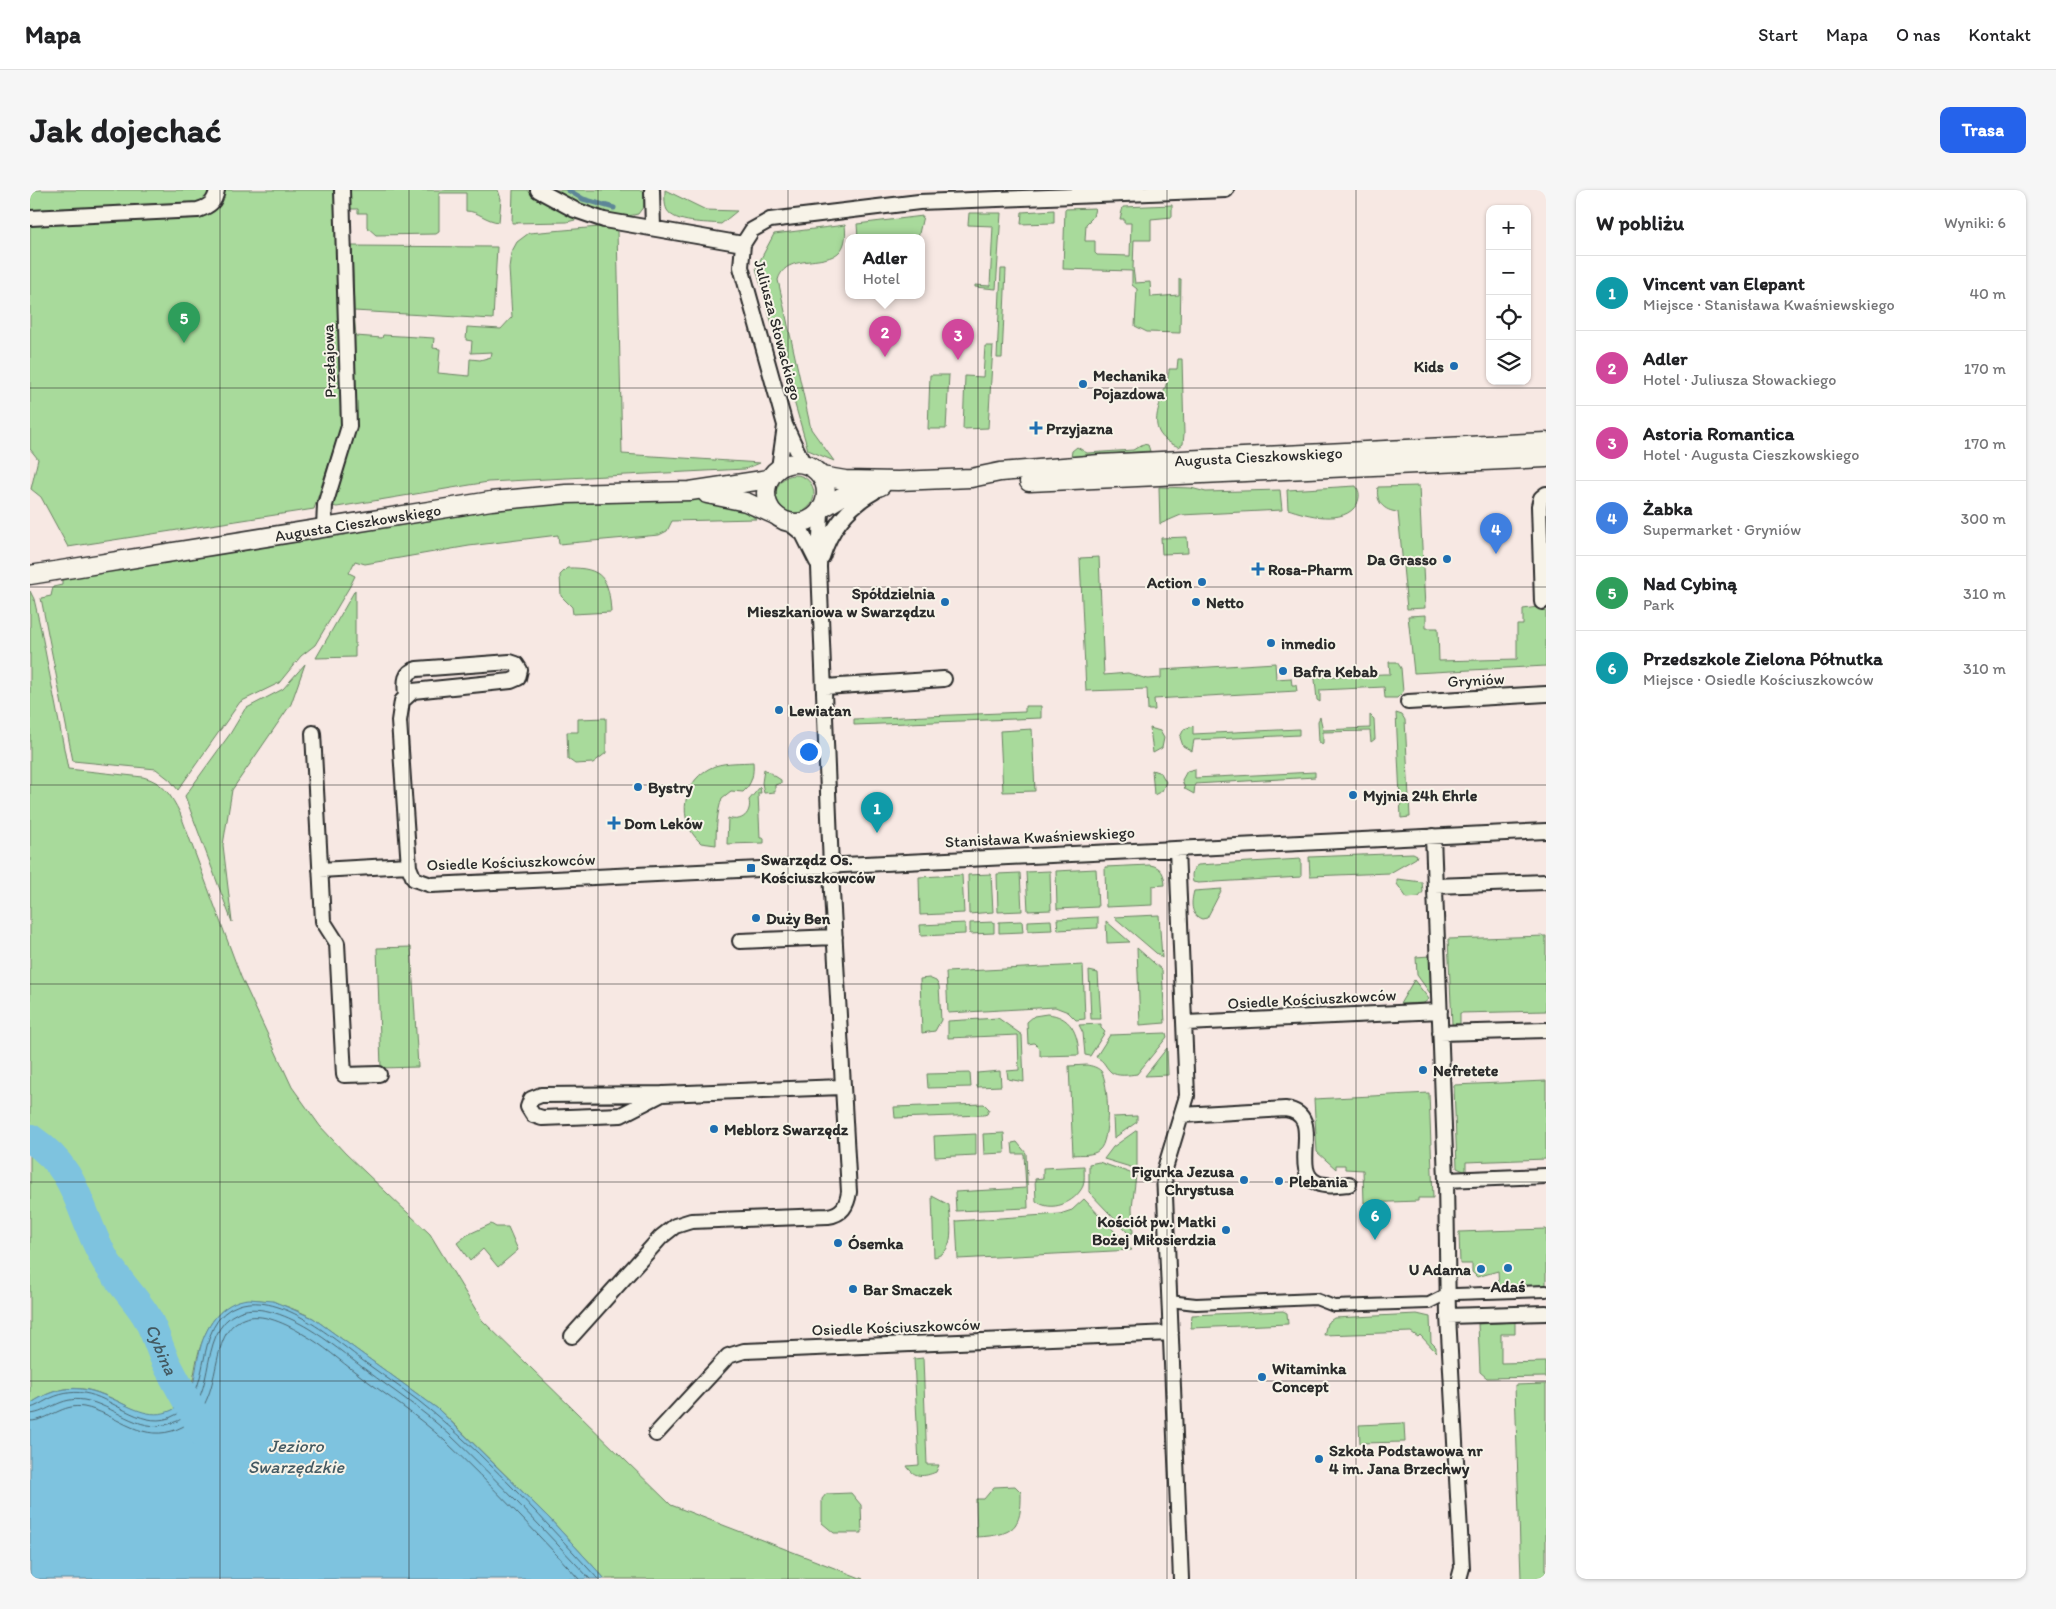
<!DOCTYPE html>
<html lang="pl">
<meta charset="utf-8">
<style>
:root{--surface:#fff;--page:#f6f6f6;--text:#202124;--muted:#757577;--line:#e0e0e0;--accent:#2563eb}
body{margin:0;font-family:Itim,sans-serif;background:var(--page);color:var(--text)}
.controls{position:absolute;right:15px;top:15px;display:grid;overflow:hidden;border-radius:10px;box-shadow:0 1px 4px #0004}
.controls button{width:45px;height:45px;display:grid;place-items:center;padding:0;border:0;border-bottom:1px solid var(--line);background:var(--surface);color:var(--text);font:25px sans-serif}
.you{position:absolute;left:778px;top:561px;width:18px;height:18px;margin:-12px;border:4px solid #fff;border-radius:50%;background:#1a73e8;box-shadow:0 0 0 8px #1a73e833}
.badge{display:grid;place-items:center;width:32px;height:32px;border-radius:50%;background:var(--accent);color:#fff;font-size:16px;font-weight:700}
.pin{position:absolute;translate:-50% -41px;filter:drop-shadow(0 1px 2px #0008)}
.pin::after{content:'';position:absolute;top:26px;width:18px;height:15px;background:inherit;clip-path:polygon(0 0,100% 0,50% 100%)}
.popup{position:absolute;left:815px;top:44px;width:80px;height:65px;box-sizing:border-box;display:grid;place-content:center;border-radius:10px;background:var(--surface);filter:drop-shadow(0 1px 4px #0005);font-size:16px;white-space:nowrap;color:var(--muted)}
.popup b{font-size:19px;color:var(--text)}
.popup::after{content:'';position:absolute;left:50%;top:100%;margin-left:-10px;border:10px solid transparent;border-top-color:var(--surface)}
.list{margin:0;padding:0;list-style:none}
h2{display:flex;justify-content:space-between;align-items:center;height:65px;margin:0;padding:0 20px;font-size:21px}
h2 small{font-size:16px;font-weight:400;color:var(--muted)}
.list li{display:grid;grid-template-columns:32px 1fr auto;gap:15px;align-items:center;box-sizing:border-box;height:75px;padding:0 20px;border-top:1px solid var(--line)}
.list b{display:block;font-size:19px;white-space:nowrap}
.list p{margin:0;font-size:16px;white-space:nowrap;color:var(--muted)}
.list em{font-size:16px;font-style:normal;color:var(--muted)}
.icon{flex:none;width:28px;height:28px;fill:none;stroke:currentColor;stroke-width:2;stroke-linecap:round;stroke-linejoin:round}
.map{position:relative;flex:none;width:1516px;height:1389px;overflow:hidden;border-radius:10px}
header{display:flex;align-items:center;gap:30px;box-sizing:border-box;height:70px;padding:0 25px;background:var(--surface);border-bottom:1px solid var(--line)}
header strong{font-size:24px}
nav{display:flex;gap:28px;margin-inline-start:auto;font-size:18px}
.intro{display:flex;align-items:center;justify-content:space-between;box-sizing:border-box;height:120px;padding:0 30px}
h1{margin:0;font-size:35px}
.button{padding:12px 22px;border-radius:10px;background:var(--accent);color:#fff;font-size:18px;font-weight:700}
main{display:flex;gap:30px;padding:0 30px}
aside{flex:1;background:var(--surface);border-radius:10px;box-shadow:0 1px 4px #0004}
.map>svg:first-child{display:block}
.green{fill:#a8da9b;stroke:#6a8263}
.water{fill:#7ec3df;stroke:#5d8697}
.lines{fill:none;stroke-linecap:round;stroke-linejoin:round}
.shore{stroke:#4c6873;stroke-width:1}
.stream{stroke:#5d8697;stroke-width:5}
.river{stroke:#7ec3df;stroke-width:29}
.pedestrian-casing{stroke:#2b2b2b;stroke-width:14}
.minor-casing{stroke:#2b2b2b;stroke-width:18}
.tertiary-casing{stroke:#2b2b2b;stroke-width:21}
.pedestrian{stroke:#f7f3e8;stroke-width:10}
.minor{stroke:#f7f3e8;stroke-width:14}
.tertiary{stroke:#f7f3e8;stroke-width:18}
.grid{fill:none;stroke:#2b2b2b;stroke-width:1;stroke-opacity:0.55}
.poi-dot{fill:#1f6fb2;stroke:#f7f3e8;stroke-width:2}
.labels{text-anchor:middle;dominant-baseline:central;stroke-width:4;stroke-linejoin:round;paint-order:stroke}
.street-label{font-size:16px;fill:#2b2b2b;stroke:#f7f3e8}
.poi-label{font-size:16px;font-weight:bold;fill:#2b2b2b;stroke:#f7f3e8;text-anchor:start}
.water-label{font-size:18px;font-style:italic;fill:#445961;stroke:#f7f3e8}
</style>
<header>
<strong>Mapa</strong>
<nav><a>Start</a><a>Mapa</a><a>O nas</a><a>Kontakt</a></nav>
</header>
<div class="intro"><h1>Jak dojechać</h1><a class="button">Trasa</a></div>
<main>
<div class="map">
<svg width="1516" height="1389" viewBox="0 0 1516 1389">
<rect width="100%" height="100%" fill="#f7e8e3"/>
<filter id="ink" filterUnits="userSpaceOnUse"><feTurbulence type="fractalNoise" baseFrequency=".02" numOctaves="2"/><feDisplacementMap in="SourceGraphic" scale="10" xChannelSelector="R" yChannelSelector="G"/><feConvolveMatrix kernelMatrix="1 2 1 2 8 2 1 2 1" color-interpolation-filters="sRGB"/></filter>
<g filter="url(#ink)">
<path class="green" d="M0,0H307L311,236L284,319L38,357L11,307L1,299L8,269L0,259Z
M318,0H468L471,9L469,32C456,31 448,21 436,21V3H409V42L406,44L346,45L337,37V23H328V19H318Z
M483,0H497L549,29L537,32L482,33Z
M523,0H614V16L608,24C578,32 548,15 523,0Z
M635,0L676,20L707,21L691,34C676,32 645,34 637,20C634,14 635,6 635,0Z
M1142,15V27L1121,29V50H1104L1103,78L1105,93L1120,92L1121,107L1149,105V89H1151L1150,143L1117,142L1105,136L1107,99L1102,95V81L1033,79L1035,19L1065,18L1063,27L1056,34L1055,51H1065V63L1067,65L1100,66L1101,33H1094V29H1090L1093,17Z
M1024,20V33L991,34L992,22Z
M939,23H971L966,99L945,97V95L960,96L963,36L938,35Z
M893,26L888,48H828L827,34Z
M815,35C822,91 758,54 748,90L781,239L804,271L778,260L726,78L744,44Z
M569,37L587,40L592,264L730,273L715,279L458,292L307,317L301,316L312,278L319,121L324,120L322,56L467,57L463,129L324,121L326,146L352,148L353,145L404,148L403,158L410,159L408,183L439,186L440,169L450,170L461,167L462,162L441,163L442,151L436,150L437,137L471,139L482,127L479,78L481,63L487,52L499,43Z
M971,79H976L972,168H967Z
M955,156H963L958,238L933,239L935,186L953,187Z
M1148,169H1152L1154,244L1153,254L1149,257C1106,241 1138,207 1139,179H1147Z
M900,185H919L916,239H898Z
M1113,254L1118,255L1120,261L1041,267L1042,261L1047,257L1057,263L1103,260Z
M746 304a19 19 0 1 1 38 0a19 19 0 1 1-38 0Z
M1326,296C1330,302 1330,307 1327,314C1314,336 1276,325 1258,319L1257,300Z
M1389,296L1395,418L1377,419L1368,322C1354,321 1345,312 1348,297Z
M1129,297L1161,298L1176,302L1250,300L1252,320L1151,325L1130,334Z
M610,309C647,309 696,303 726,329L642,331L637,341L629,345L529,354L528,345L439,356L335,374L325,371L319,383L325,386L320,396L285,455L271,466L249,493L210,512L148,600L140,590L126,579L43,571L11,408L21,406L23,397L32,395V389L439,322L514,314Z
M1157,347L1158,363L1132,364L1131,348Z
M1069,367L1074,485L1098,483L1117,489L1131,488V480L1245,473L1246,489L1261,488L1262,495H1266L1267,501L1124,509L1125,520H1118L1117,499L1056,501L1050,368Z
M537,378C573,377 579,389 581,422L543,424L542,417L531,406L530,385Z
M325,400V467L286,468Z
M0,401L4,409L11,440L38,579L113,587C133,592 141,605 150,623L211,787L262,897L290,936L315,963L400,1044L452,1130L641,1315L833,1389H575L519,1328L427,1237L408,1219L283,1128C233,1103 189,1095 169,1161C162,1185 166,1209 139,1222C101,1240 66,1168 0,1214Z
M1516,416V476L1384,483L1378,426L1396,425V438H1408L1409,471L1487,469V435H1493V419Z
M1359,472H1367L1371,478L1373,502L1367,508H1355L1354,497L1290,500V512L1287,510L1284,479L1286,475L1289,487L1354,484H1360Z
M275,474L261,514L202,600L193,655L202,732L155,606L200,544L215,519L253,499Z
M995,516H1011V528L824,535V529L995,522Z
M1366,523L1372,525L1375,530L1380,627L1371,628Z
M1340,525L1344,529L1345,549L1341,552L1340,541L1293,542V554L1289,552L1288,531L1290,527L1293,540L1340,538Z
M576,528V563L563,573L545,574L538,569L537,542H548V529Z
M1163,536V544L1269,539V545L1164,550L1162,561L1153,556L1150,547L1154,539Z
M1120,538L1130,541L1134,548L1132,558L1123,563Z
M1002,539L1005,601L973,602L970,541Z
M723,572C724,584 722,594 713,602L701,601L692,608C687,623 686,638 686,655L671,653C645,631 652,588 685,576C697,572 711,573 723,572Z
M734,579L751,590V593L745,595V602L734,603L732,593Z
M1165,579V588L1285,582V587L1165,594L1164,604L1155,599L1152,590L1157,581Z
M1122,580L1131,583L1136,592L1132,601L1124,605Z
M730,597L731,603H728L730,648H734V653L697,654L698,628C712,633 722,623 719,610Z
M1383,663L1387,665L1386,668L1360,683L1280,686L1279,667Z
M1271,669V687L1168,693L1163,692C1161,685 1162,678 1168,675Z
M1120,675C1132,677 1134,684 1135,695L1122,696V715L1076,717L1075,677Z
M1066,679L1068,717L1027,719L1026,681Z
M1020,681L1021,720L998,721L996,682Z
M990,683L992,721L968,722L967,684Z
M961,684L963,722L939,724L938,685Z
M932,685L934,723L890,725L889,687Z
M1367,689L1392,692L1393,702L1389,707L1377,708L1367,694Z
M1192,699L1177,728L1172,729C1160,725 1161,712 1164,701Z
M1129,725L1132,768L1084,727Z
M1068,727V738L1028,740L1027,729Z
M1021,730L1022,740L998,741V731Z
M992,731L993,742L969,743V732Z
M1076,731L1100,752L1077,753Z
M964,732V743L940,744V733Z
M935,733V744L891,746L890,735Z
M1516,746V821L1430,823V834H1422L1418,749Z
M381,757L388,877L351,878L347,758Z
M1107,758L1132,780L1135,833L1110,835Z
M1399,766L1402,767L1404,805L1402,806L1387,785L1386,767Z
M1053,775L1055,829L1046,830L1038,822L1025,817L918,823L916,782Z
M1059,781L1068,783L1071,829H1061Z
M899,788L906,791L909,796L911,830L905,841L892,843L890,789Z
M1384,790L1399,809L1394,813L1370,814Z
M1017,824C1041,826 1048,843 1049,865L1010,866V859L1004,853L998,854L997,832L1004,826Z
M968,828L992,845L994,892L978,889L977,881L989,880L988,845L918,848V831Z
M1071,834V838L1075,842L1060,866L1055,865L1053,843L1049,835Z
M1136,843L1137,847L1107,884C1099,885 1087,887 1081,882C1075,877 1075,871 1066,867L1080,845Z
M1137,858L1138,885L1115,886Z
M1057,875C1062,876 1067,877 1071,881C1079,892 1081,951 1069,960C1063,966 1051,964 1043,965L1039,876Z
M970,881L971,896L947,897V883Z
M940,883L941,897L898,898L897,884Z
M1516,891V969L1436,972V982L1427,978L1424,895Z
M1399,903L1403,1008H1388V1011L1334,1013L1333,980L1315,979V975H1306V979L1287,962L1284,909Z
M954,914L959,919L957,924L954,925L865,928L864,917Z
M1107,926V932L1084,948L1083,927Z
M1107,940V979L1074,969L1083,957Z
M974,943L975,963L954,964L953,944Z
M946,944V965L905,967L904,946Z
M987,952L996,963L998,1018L926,1021L925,1002L996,998L994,964H983L982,953Z
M1069,972L1106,985L1102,1018L1103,1043H1098L1059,1002V974Z
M1054,976C1054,982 1055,991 1053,996C1045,1013 1021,1023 1006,1011L1005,989L1013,988V978Z
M902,1006L919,1015C920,1032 927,1063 904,1067Z
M1054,1009L1102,1060L928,1069L926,1031L1030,1024L1042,1020Z
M461,1034L466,1037H478L488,1060L468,1077L453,1059L440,1071L427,1053L437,1045Z
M1516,1039V1095L1469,1097L1468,1081L1447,1087L1442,1082V1074H1430L1429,1042Z
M1253,1121L1257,1123L1258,1134L1161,1138L1162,1125Z
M1387,1124L1400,1127L1401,1152L1406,1157V1162L1390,1145L1388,1147L1381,1142L1294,1145L1297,1133L1304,1128Z
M1485,1132V1144H1471V1173L1516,1172V1187L1457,1188L1450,1182L1448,1134Z
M893,1168L897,1275H909L906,1282C894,1287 884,1288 877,1276L889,1275L884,1169Z
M1516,1194V1389H1491L1485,1195Z
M1374,1233L1375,1252L1330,1253L1329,1235Z
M985,1296L991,1302C992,1339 983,1345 947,1347L946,1309H954L964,1297Z
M821,1303L831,1315L832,1343H804L792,1333V1309L796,1304Z"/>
<path class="water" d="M219,1109L243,1111L283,1128L408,1219L519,1328L575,1389H0V1214C68,1167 101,1245 146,1218C166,1207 164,1183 169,1164C174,1138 191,1111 219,1109Z"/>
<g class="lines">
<path class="shore" d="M0,1218C6,1217 11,1213 17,1210C28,1204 42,1201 54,1203C82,1207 109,1238 139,1228C189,1210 158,1132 209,1115C252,1102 305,1150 336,1173C359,1190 384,1206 406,1225C464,1274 516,1333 568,1389
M0,1224C18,1223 30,1206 54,1210C84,1215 107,1243 139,1234C194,1220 162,1142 209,1122C230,1113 261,1128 278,1138C298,1150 317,1166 336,1180C364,1201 394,1221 420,1245C468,1291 514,1340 560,1389
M0,1231C19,1231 32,1213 54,1217C85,1223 108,1251 142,1241C201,1223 172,1145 213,1129C231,1121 258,1135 273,1144C293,1155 310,1171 328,1184C357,1206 388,1226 415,1251C461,1295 506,1342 549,1389"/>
<path class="stream" d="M538,0L553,9L584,18"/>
<path class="river" id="s1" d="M0,948C50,982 47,1018 73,1066C84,1087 102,1104 115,1124C124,1138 128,1155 135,1170C147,1195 162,1218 174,1244"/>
<g class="pedestrian-casing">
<path id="pedestrian" d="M1425,1104L1516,1101
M1139,1111L1166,1114L1286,1109L1304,1116L1399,1113L1411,1107"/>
</g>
<g class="minor-casing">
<path id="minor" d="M508,0L545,20L574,30L713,54L711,77L755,235L773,273
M622,0L623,38
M0,28L168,20C180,16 185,12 187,0
M713,54L722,40L740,30L889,12L1196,0
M749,278L755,236
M758,332L773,344L787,372
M294,337L295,315L319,236L312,0
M792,367C801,338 817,317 844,302
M1512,412L1509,316L1511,308L1516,304
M795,497L914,489
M376,506C375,493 373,483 387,479L480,472L486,474L490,480L488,488L481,491L383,501L372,511L369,531L379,677L384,689L401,695L1516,641
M1378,512L1516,504
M283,543L293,731L307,753L314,885L349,884
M1403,646L1416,990L1418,1126L1432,1378L1429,1389
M1147,659L1157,906L1134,982L1151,1389
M290,680L378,675
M1405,696L1516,692
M710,751L805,747
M1156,833L1410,821
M1410,843L1516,840
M632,904L591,925L512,928L503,925L498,917L501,909L511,905L632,904L812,897
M1152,925L1255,919C1297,924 1258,980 1287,993C1296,997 1309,995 1319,994
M1416,990L1516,986
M1418,1126L1516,1123
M542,1146L631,1047L645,1036L661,1031L798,1026C812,1024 817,1016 819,1002L802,702L789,377L791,319
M626,1244L698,1166L714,1161L1141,1143"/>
</g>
<g class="tertiary-casing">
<g id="tertiary">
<circle cx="766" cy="303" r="30"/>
<path id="s2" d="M791,286L815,290L868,291L941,288L970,282L1070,274L1516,252"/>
<path d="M999,292L1516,268"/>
<path d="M677,304L716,312L745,325"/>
<path d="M791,319L811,307L851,296"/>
<path id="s3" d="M0,385L461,311L536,304L660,301L739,289"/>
</g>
</g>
<use href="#pedestrian" class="pedestrian"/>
<use href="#minor" class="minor"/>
<use href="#tertiary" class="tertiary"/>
</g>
</g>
<path class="grid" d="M190,0V1389M379,0V1389M568,0V1389M758,0V1389M948,0V1389M1137,0V1389M1326,0V1389M0,198H1516M0,397H1516M0,595H1516M0,794H1516M0,992H1516M0,1191H1516"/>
<g class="poi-dot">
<circle cx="1424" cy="176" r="5"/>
<circle cx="1053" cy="194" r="5"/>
<path d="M1003.5 230.5h5v5h5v5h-5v5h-5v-5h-5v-5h5z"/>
<circle cx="1417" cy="369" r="5"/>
<path d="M1225.5 371.5h5v5h5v5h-5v5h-5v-5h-5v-5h5z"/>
<circle cx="1172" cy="392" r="5"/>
<circle cx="915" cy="412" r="5"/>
<circle cx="1166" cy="412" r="5"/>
<circle cx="1241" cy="453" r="5"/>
<circle cx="1253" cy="481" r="5"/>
<circle cx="749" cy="520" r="5"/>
<circle cx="608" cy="597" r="5"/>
<circle cx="1323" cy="605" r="5"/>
<path d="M581.5 625.5h5v5h5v5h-5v5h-5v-5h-5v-5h5z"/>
<rect x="716" y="673" width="10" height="10" rx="2.5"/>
<circle cx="726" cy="728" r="5"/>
<circle cx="1393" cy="880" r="5"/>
<circle cx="684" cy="939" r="5"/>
<circle cx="1214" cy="990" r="5"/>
<circle cx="1249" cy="991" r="5"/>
<circle cx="1196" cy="1040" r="5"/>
<circle cx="808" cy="1053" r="5"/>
<circle cx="1478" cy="1078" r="5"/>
<circle cx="1451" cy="1079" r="5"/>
<circle cx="823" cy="1099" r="5"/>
<circle cx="1232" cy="1187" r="5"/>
<circle cx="1289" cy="1269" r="5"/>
</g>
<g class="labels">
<g class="street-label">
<text transform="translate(748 140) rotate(75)">Juliusza Słowackiego</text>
<text transform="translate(299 171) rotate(-92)">Przełajowa</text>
<text stroke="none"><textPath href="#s2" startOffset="439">Augusta Cieszkowskiego</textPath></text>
<text stroke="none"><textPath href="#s3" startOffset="332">Augusta Cieszkowskiego</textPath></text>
<text transform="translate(1446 490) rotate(-3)">Gryniów</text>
<text transform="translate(1010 647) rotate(-3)">Stanisława Kwaśniewskiego</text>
<text transform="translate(481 672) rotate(-2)">Osiedle Kościuszkowców</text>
<text transform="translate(1282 809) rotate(-3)">Osiedle Kościuszkowców</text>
<text transform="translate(866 1137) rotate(-2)">Osiedle Kościuszkowców</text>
</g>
<g class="poi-label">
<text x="1414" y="176" text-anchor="end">Kids</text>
<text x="1063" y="185">Mechanika<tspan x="1063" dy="18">Pojazdowa</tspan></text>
<text x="1016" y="238">Przyjazna</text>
<text x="1407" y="369" text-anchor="end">Da Grasso</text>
<text x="1238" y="379">Rosa-Pharm</text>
<text x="1162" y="392" text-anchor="end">Action</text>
<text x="905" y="403" text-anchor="end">Spółdzielnia<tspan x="905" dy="18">Mieszkaniowa w Swarzędzu</tspan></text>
<text x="1176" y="412">Netto</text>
<text x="1251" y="453">inmedio</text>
<text x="1263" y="481">Bafra Kebab</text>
<text x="759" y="520">Lewiatan</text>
<text x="618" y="597">Bystry</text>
<text x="1333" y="605">Myjnia 24h Ehrle</text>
<text x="594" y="633">Dom Leków</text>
<text x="731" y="669">Swarzędz Os.<tspan x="731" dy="18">Kościuszkowców</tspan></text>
<text x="736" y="728">Duży Ben</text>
<text x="1403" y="880">Nefretete</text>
<text x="694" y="939">Meblorz Swarzędz</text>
<text x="1204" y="981" text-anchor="end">Figurka Jezusa<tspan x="1204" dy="18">Chrystusa</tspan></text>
<text x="1259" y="991">Plebania</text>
<text x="1186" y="1031" text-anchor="end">Kościół pw. Matki<tspan x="1186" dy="18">Bożej Miłosierdzia</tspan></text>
<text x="818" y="1053">Ósemka</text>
<text x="1441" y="1079" text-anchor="end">U Adama</text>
<text x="1478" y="1096" text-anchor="middle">Adaś</text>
<text x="833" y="1099">Bar Smaczek</text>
<text x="1242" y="1178">Witaminka<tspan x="1242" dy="18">Concept</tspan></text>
<text x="1299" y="1260">Szkoła Podstawowa nr<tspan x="1299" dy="18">4 im. Jana Brzechwy</tspan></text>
</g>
<g class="water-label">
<text stroke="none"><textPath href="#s1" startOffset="252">Cybina</textPath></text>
<text x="266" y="1256">Jezioro<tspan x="266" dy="21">Swarzędzkie</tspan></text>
</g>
</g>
</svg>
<div class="controls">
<button>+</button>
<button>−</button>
<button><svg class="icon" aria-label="locate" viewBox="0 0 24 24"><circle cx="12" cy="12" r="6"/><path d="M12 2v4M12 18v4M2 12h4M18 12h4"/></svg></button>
<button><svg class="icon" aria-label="layers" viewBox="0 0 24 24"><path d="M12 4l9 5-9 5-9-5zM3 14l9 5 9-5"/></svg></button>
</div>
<div class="you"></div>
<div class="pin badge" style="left:847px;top:643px;background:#0f9aa8">1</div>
<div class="pin badge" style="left:855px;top:167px;background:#d1479c">2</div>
<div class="popup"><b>Adler</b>Hotel</div>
<div class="pin badge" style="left:928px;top:170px;background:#d1479c">3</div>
<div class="pin badge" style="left:1466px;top:364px;background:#3f7fe0">4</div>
<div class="pin badge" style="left:154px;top:153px;background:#2e9e5b">5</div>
<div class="pin badge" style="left:1345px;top:1050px;background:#0f9aa8">6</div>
</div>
<aside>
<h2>W pobliżu<small>Wyniki: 6</small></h2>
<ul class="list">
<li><span class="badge" style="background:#0f9aa8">1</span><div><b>Vincent van Elepant</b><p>Miejsce · Stanisława Kwaśniewskiego</p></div><em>40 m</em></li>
<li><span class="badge" style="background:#d1479c">2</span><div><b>Adler</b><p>Hotel · Juliusza Słowackiego</p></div><em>170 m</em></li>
<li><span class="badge" style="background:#d1479c">3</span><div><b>Astoria Romantica</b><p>Hotel · Augusta Cieszkowskiego</p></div><em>170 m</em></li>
<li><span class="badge" style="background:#3f7fe0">4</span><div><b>Żabka</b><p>Supermarket · Gryniów</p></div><em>300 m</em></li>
<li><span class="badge" style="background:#2e9e5b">5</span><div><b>Nad Cybiną</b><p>Park</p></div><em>310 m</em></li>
<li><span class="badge" style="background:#0f9aa8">6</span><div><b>Przedszkole Zielona Półnutka</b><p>Miejsce · Osiedle Kościuszkowców</p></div><em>310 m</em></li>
</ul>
</aside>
</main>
